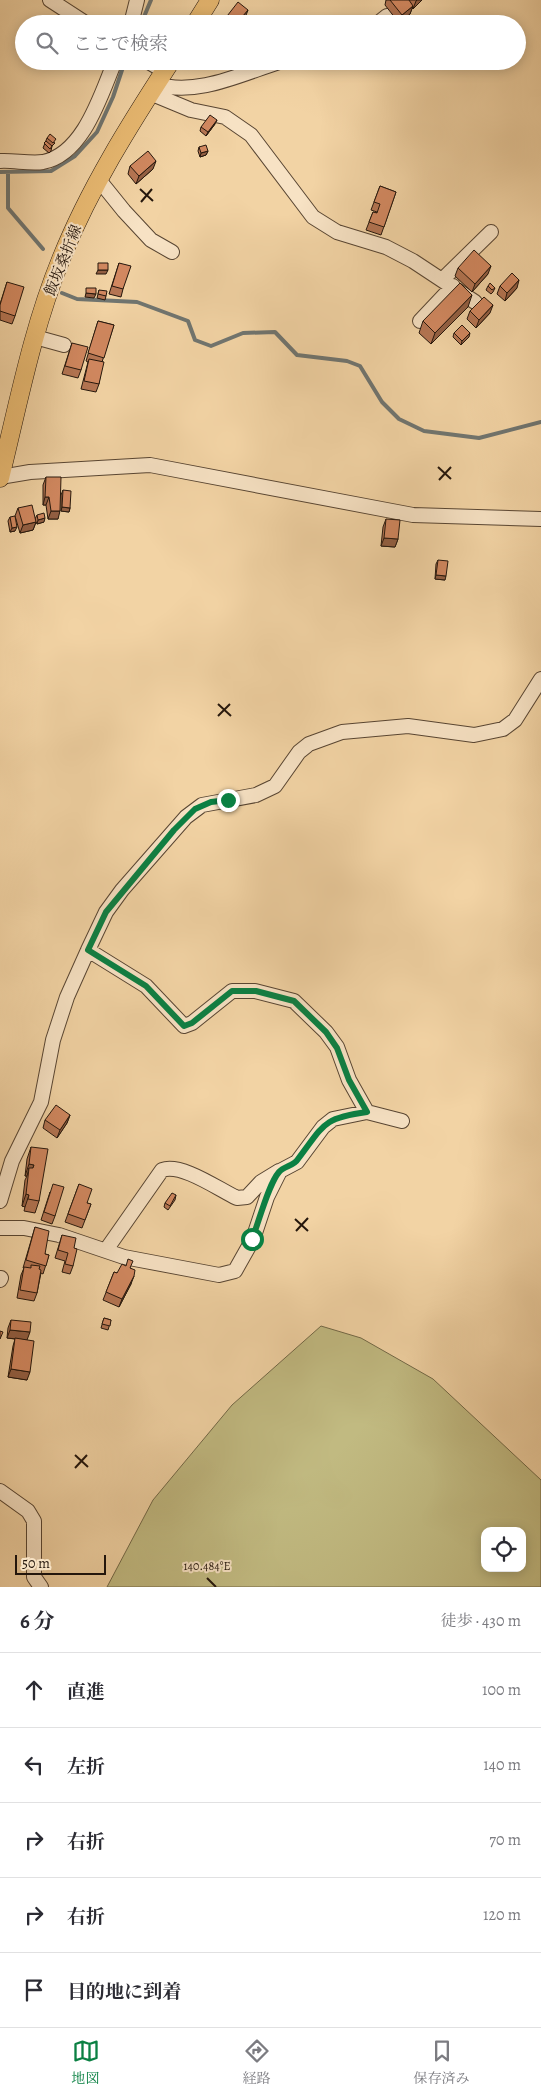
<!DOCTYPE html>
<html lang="ja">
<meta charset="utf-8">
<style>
:root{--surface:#fff;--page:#f7f7f7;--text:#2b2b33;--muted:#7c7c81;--line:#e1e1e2;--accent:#0b8043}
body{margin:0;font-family:Alegreya,"Noto Serif JP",serif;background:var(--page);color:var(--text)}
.controls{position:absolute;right:15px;bottom:15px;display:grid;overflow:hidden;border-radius:10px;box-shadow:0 2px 12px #0003}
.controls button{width:45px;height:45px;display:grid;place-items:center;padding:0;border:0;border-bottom:1px solid var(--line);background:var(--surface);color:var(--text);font:25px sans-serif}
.scale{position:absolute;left:15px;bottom:12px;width:91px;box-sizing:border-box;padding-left:5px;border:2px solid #24160c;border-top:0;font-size:14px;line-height:18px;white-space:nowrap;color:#24160c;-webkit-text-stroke:4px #f7e2c4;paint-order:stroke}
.stop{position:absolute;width:15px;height:15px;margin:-11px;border:4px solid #0b8043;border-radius:50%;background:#fff}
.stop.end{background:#0b8043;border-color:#fff;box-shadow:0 1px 5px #0008}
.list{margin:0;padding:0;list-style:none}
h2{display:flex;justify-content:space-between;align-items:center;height:65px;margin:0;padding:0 20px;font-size:21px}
h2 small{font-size:16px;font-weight:400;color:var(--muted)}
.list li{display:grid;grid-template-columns:32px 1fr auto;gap:15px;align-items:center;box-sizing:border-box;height:75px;padding:0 20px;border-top:1px solid var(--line)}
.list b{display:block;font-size:19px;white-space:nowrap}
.list em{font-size:16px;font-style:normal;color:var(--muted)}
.icon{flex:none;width:28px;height:28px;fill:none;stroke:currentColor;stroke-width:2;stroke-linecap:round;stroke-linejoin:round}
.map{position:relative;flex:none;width:541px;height:1587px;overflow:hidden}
.search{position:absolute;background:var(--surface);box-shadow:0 2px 12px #0003;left:15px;right:15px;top:15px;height:55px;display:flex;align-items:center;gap:12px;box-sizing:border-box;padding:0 18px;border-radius:28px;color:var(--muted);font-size:19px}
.sheet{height:440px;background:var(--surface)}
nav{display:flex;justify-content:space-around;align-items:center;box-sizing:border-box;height:70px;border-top:1px solid var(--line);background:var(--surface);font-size:14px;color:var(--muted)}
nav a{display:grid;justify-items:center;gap:2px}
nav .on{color:var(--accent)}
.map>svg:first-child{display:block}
.green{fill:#c1ba81;stroke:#726846;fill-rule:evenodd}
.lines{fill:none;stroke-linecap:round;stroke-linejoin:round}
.stream{stroke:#707570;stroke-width:4}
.minor-casing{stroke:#584532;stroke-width:16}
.major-casing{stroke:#24160c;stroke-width:19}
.minor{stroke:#f7e2c4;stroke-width:14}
.major{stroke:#e9ba72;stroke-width:18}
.wall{fill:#b57553;stroke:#24160c}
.shaded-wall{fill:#935f43;stroke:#24160c}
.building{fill:#d28860;stroke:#24160c}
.route{stroke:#0b8043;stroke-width:6}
.ticks{fill:none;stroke:#24160c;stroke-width:2}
.labels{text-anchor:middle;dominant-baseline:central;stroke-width:4;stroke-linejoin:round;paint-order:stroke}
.street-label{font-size:15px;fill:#24160c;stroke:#f7e2c4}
.ticks-label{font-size:12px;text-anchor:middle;fill:#24160c;stroke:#f7e2c4;stroke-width:4;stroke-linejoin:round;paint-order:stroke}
</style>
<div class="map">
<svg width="541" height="1587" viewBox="0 0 541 1587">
<rect width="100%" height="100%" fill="#f2d3a4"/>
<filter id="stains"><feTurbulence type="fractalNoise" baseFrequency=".004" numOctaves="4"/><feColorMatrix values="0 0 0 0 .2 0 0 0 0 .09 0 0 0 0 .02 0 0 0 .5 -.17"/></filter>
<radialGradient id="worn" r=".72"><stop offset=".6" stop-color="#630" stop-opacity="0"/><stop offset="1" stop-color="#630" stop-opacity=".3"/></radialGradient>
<path class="green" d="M321,1326L361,1338L433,1379L541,1480V1587H107L153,1500L232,1405ZM485,1531H522V1568H485Z"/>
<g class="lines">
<path class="stream" d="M141,24L151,0
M0,172L51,171L75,156L97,132L113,97L125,61
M8,172V208L43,249
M62,293L77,299L137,302L188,321L195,340L211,346L243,333L275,332L297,355L347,361L360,366L382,402L399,419L424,431L479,438L541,422"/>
<g class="minor-casing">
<path id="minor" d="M50,0L87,24
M131,24L137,0
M377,24L387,16
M147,61L164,71
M156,84C197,97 243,73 282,61
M150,93L191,110L225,117L251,135L313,217L337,232L386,247L413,261L475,302
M0,161C13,160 30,164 43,162C84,154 101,94 115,61
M99,180L124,211L151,240L172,252
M443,279L491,232
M420,321L453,286
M35,337L64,345
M0,477L30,472L150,465L413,515L541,519
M88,950L146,986L184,1026L192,1023L232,991H255L294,1001L326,1032L337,1047L349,1080L367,1112L402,1121
M0,1201L12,1161L41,1102L53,1040L67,997L88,950L106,912L122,890L186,817L202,805L256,795L275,786L299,752L309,744L342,732L408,726L474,735L503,729L515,720L541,679
M0,1228H24L59,1235L124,1257L219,1275L235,1271L253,1239L267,1197L280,1171L297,1162L323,1127L333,1119L367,1112
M106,1250L162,1170C182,1163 218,1189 237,1198L247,1197L261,1182L279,1171
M0,1280L1,1278
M0,1491L28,1511L34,1521V1577L41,1587"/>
</g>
<g class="major-casing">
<path id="major" d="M195,24L210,0
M0,478C18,405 32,330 61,259C89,189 130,124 171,61"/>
</g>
<use href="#minor" class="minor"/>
<use href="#major" class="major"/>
</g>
<path class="wall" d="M386,0H422L413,9L412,8L410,14L399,23L385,5Z
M245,18L240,24H223L224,20Z
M215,124L206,136L200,131L201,127Z
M47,138L55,143L52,146L51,151L49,153L43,148Z
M199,147L208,151L206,155L200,157L198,151Z
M130,166L153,169L136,184L128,174Z
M380,186L396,192L381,235L366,230L373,212L376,213L377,212L371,210Z
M119,263L123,289L121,297L109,294Z
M458,268L488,274L472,292L455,276Z
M7,282L15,316L12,324L0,320V304Z
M488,286L495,288L493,292L491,294L486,290Z
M500,286L517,288L505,301L497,294Z
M99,290L106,296L105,300L97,298Z
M468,307L431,344L419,333L423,321Z
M470,311L490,313L476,328L467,319Z
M98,321L114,325L102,362L99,384L96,392L81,389L88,362L86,361Z
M454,333L469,337L461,345L453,337Z
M72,343L81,370L78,378L62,374Z
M46,477L58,519H48L46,505H43V485Z
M63,490L70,508L69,512L61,511V495Z
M18,508L35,519L37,515L44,522L37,524L36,522L33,530L20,533L15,516Z
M10,517L15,531L10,532L8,521Z
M386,519L398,539L395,547L381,546L383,527Z
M438,560L445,580L435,579L436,564Z
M70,1115L67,1123L57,1138L43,1128L45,1120Z
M31,1147L39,1201L35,1213L24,1211L25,1207L22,1206L25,1180L27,1176H25L27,1159Z
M79,1184L87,1203L91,1204L82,1228L65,1222Z
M50,1192L55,1216L52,1224L41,1220Z
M176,1195L175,1200L168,1210L164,1207L165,1203Z
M35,1227L45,1254L49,1255L43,1274L41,1273L37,1293L34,1301L17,1298L21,1275L24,1268H23Z
M62,1235L73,1266L70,1274L62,1272L65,1261L55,1258Z
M131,1268V1284L119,1307L103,1300L114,1272L117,1273Z
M104,1318L111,1320L108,1330L101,1328Z
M11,1320L27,1340V1380L8,1377L13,1346L15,1339L7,1338L8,1328Z"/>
<path class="shaded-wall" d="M417,0H422L413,9L416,1Z
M413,6L410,14L399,23L402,15Z
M248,10L245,18L240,24H236Z
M217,120L215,124L206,136L208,132Z
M208,151L206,155L200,157L201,153Z
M156,161L153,169L136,184L139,176Z
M491,266L488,274L472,292L475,284Z
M98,270H108L106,274H96Z
M519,280L517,288L505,301L507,293Z
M86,293L96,294L94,298L85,297Z
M472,295L468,307L431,344L435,333Z
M493,305L490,313L476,328L479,320Z
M470,333L469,337L461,345L462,341Z
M45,497H49L46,505H43Z
M62,507L70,508L69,512L61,511Z
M51,511H60L58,519H48Z
M45,518L44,522L37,524L38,520Z
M36,522L33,530L20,533L23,525Z
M17,527L15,531L10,532L12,528Z
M384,538L398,539L395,547L381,546Z
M436,575L446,576L445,580L435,579Z
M70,1115L67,1123L57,1138L60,1130Z
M29,1164L34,1165L30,1176L29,1168L27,1176H25Z
M26,1194L29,1195L25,1207L22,1206Z
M134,1276L131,1284L119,1307L122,1299Z
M10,1330L30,1332L27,1340L7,1338Z
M11,1369L30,1372L27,1380L8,1377Z"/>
<path class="building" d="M390,0H409L413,6L402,15Z
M238,2L248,10L236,24H230L224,20Z
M210,115L217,120L208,132L201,127Z
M50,134L56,139L53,143L47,138Z
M46,141L52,146L50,149L44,143Z
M206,145L208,151L201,153L199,147Z
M148,151L156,161L139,176L130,166Z
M380,186L396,192L384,227L369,222L373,212L377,213L380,204L374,202Z
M474,250L491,266L475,284L458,268Z
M98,263H108V270H98Z
M119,263L131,266L123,289L112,286Z
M512,273L519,280L507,293L500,286Z
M7,282L24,287L15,316L0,311V305Z
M460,283L472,295L435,333L423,321Z
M490,283L495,288L492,290L488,286Z
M86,288H96V294L86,293Z
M99,290L107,291L106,296L98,294Z
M484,297L493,305L479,320L470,311Z
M98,321L114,325L104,358L88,353Z
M462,325L470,333L462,341L454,333Z
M72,343L88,347L81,370L65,366Z
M89,359L104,362L99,384L84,381Z
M46,477H61L60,511H51L49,497H45Z
M63,490L71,491L70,508L62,507Z
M32,505L36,522L23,525L18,508Z
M44,513L45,518L38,520L37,515Z
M15,516L17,527L12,528L10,517Z
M386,519L400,520L398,539L384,538Z
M438,560L448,561L446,576L436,575Z
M56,1105L70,1115L60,1130L45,1120Z
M31,1147L48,1149L39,1201L28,1199L29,1195L26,1194L29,1168H33L34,1165L29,1164Z
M53,1184L64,1187L55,1216L44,1212Z
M79,1184L92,1189L87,1203L91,1204L85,1220L68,1214Z
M172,1193L176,1195L170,1206L165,1203Z
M35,1227L49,1231L45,1254L49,1255L46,1266L26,1260Z
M62,1235L76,1238L74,1248L77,1249L73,1266L65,1264L68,1253L58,1250Z
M128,1259L133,1261L130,1268L135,1270L134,1276L122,1299L106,1292L114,1272L117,1273L122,1264L126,1266Z
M31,1265L40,1266L39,1269L41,1270L37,1293L20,1290L24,1267L31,1268Z
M104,1318L111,1320L110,1326L102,1324Z
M11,1320L31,1322L30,1332L10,1330Z
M0,1331L3,1332L0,1339Z
M15,1338L34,1341L30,1372L11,1369Z"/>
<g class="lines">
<path class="route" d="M228,800L211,802L195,809L174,830L106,912L88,950L146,986L184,1026L192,1023L232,991H256L294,1001L326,1032L337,1048L349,1080L367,1112C322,1118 324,1125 298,1159C294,1166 284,1166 279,1172C268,1185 259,1222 252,1239"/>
</g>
<path class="ticks" d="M140,189L153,201M141,202L152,189M438,467L451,479M439,480L451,467M218,704L231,716M218,716L230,704M295,1219L308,1231M296,1231L308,1218M75,1455L88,1467M75,1468L87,1455M207,1578L216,1587"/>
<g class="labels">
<g class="street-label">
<text transform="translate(63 260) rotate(-68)">飯坂桑折線</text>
</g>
</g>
<g class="ticks-label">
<text x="207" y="1570">140.484°E</text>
</g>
<rect width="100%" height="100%" filter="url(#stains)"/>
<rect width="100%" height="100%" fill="url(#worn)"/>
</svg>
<div class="controls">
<button><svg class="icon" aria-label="locate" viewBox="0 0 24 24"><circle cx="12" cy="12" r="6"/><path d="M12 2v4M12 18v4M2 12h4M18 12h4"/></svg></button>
</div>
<div class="scale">50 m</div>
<div class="stop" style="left:252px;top:1239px"></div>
<div class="stop end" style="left:228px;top:800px"></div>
<div class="search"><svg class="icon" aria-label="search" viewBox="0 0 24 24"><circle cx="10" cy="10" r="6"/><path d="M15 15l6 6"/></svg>ここで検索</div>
</div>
<section class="sheet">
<h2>6 分<small>徒歩 · 430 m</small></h2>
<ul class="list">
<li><svg class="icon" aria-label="ahead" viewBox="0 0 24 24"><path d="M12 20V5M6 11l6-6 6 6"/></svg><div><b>直進</b></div><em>100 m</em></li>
<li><svg class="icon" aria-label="left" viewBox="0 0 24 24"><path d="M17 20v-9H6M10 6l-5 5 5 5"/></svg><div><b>左折</b></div><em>140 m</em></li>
<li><svg class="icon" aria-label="right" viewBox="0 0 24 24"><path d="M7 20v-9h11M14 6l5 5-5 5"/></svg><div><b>右折</b></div><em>70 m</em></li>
<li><svg class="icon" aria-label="right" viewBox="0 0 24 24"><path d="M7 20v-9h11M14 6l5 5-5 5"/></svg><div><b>右折</b></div><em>120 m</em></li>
<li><svg class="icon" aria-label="arrive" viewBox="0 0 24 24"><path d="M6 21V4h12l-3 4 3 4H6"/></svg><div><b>目的地に到着</b></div></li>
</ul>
</section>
<nav>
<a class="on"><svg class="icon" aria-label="map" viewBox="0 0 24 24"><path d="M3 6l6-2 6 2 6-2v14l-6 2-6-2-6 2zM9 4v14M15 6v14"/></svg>地図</a>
<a><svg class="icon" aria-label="directions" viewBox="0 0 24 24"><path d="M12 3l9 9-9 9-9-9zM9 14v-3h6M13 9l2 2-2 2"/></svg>経路</a>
<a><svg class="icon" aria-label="saved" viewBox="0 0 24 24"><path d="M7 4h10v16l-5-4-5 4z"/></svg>保存済み</a>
</nav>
